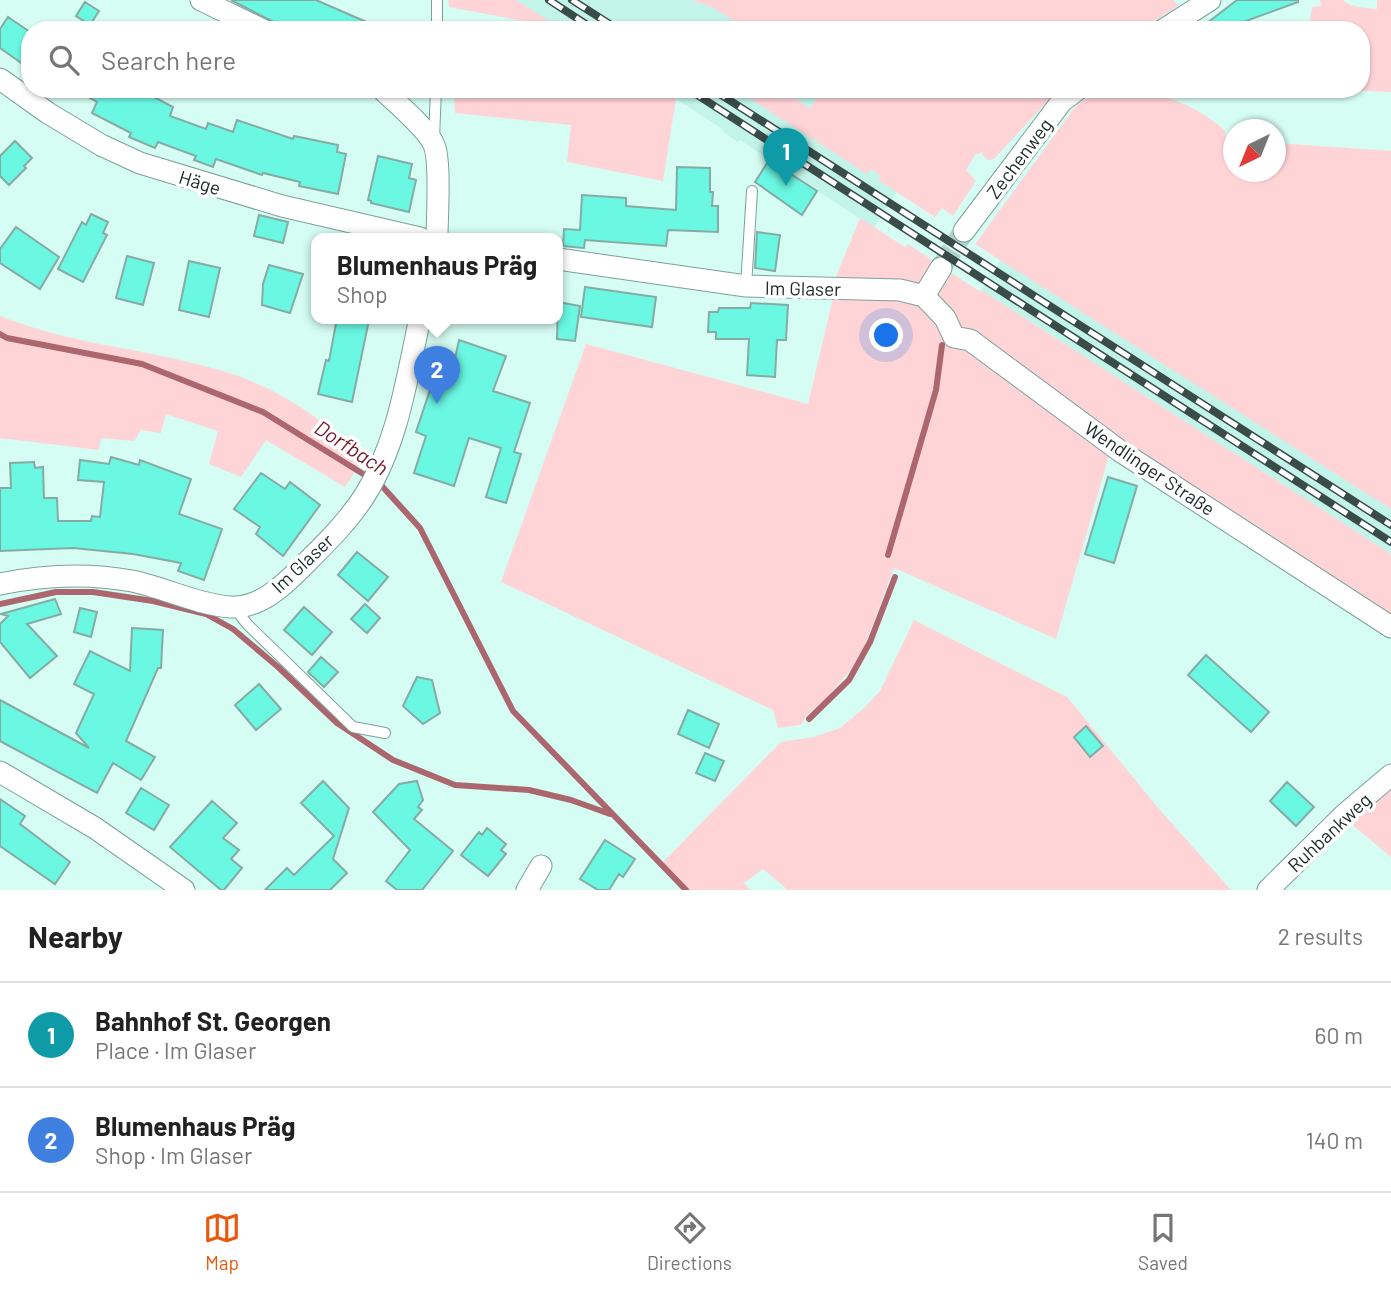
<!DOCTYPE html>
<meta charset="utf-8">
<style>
:root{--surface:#fff;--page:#f6f6f6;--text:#222;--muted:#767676;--line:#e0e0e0;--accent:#ea580c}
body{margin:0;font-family:Barlow,sans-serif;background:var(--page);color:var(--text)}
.compass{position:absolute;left:1223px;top:119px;width:63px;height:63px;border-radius:50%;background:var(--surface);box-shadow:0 2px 5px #0004;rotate:223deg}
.you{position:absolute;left:887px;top:336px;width:24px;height:24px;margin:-18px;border:5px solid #fff;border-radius:50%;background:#1a73e8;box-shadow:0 0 0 10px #1a73e833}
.badge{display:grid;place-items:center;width:46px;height:46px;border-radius:50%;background:var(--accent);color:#fff;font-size:23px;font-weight:700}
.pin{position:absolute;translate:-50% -58px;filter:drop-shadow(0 2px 4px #0008)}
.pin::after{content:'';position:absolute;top:37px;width:24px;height:21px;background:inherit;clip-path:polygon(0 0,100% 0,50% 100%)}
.popup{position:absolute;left:311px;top:233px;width:252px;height:91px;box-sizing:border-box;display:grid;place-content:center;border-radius:14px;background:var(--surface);filter:drop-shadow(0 2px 5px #0005);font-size:23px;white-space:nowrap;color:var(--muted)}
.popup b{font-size:26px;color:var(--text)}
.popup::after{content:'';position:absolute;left:50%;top:100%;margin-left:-14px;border:14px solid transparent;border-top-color:var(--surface)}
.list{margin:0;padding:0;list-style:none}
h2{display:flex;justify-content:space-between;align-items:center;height:91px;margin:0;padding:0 28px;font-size:30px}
h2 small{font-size:23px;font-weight:400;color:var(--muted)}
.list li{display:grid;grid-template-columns:46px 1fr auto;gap:21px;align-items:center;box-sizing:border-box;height:105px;padding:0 28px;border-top:2px solid var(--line)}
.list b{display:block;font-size:26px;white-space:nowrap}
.list p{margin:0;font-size:23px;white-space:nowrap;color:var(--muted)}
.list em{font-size:23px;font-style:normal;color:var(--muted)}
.icon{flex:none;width:38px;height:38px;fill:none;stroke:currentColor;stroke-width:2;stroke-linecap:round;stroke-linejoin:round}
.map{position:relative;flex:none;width:1391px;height:890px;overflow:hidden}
.search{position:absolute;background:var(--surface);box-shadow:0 2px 5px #0004;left:21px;right:21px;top:21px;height:77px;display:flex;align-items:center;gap:18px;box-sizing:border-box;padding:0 24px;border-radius:28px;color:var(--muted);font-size:26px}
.sheet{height:301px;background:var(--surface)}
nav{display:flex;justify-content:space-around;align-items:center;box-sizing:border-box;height:98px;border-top:2px solid var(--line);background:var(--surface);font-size:19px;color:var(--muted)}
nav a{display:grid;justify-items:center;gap:4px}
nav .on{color:var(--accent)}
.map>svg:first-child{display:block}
.built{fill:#c2f4ea}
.green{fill:#ffd4d6}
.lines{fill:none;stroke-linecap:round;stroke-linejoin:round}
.stream{stroke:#ac676e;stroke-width:6}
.building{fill:#6af8e3;stroke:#86aba4;stroke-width:2}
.street-tunnel{stroke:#b0d3cb;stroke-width:21;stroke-dasharray:21 10;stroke-linecap:butt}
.lane-casing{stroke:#7ca19a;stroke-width:12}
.street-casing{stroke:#7ca19a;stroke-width:23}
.lane{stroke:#fff;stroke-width:10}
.street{stroke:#fff;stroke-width:21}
.rail-casing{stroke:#394c48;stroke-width:8}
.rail{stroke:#fff;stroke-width:5;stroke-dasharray:16;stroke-linecap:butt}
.labels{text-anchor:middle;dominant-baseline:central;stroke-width:7;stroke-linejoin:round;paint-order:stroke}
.street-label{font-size:19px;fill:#1a2926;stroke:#fff}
.water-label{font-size:21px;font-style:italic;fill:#75192c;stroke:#fff}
</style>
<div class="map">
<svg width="1391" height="890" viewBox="0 0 1391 890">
<rect width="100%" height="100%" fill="#d5fdf4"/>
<path class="built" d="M516,0H691L714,8L747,30H564Z
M661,89H738L867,173L871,169L881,176L879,180L897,192L874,228L740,140L738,142L723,132L724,130Z
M783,89H822L810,109Z
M1001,260L1391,509V554L981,290Z"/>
<path class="green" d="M448,0H516L564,30H524V21L449,7Z
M691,0H1173L1179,5L1140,30H747L714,8Z
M1320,0H1343C1352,8 1366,8 1377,9V0H1391V92L1317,89H1361V30H1309L1312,7L1321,6Z
M468,89H661L676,98L663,181L567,162L571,125L455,113L454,91Z
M783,89L810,109L822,89H1059L994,159L988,160L982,154L983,152L975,155L966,170L976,181L953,216L942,208L935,217L878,180L881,176L871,169L867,174L737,90Z
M1107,89C1150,89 1193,101 1225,131L1229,168L1233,166L1234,172H1276V143L1391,151V509L975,244L1078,103Z
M860,218L905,247L908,244L979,291L981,290L1391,554V631L1110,452L1056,639L894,568L864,648L851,669L828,697L806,716L801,725L778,728L773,710L501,582L586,344L808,404L833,298L835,279Z
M0,316C74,346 154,349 229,373C276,387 330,423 363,459L345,487L266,440L241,477L209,464L218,431L166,414L161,433L141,430L134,441L101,438L99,450L0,438Z
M914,620L1067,697L1160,810L1231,890H788L763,869L744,883L750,890H686L662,863L781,742L814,737L840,728L864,708L880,691Z
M1391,764V857L1349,822L1337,810Z"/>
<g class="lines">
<path class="stream" d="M0,334L7,338L142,364L263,412L381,485L420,528L513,711L686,890
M888,555L936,390L942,345
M0,604L56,592H93L153,601L206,614L233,629L278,667L337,723L393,760L455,785L529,790L571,800L610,814
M809,719L849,680L870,642L895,577"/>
</g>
<path class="building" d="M231,0H316L385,30H289Z
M1237,0H1298V2L1238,24L1242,30H1198Z
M85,2L99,11L90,25L76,16Z
M8,17L30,32V69L0,48V29Z
M74,89H126L154,97L173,107L170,116L206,129L208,123L233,132L237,120L293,139L294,136L338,145L337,152L346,154L338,194L299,186L300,182L263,173L262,175L216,159L213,167L194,160L196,156L158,142L155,148L129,137L131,133L92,113L97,102Z
M15,141L32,158L24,166L26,168L9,185L0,176V156Z
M378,156L412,164L409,178L416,180L409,212L371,203V201L368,200Z
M769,160L817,191L802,215L755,182Z
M677,167L710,168V192H713L712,206H718V232L668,230L666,246L585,240L584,248L563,246L564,229L580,230L582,195L626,198V206L676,210Z
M91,214L108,222L103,233L107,235L83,282L58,269L82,222L86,225Z
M259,215L288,222L283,243L254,236Z
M16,227L59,257L40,289L0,263V249Z
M757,232L780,235L775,271L755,268Z
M127,256L154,263L143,305L116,298Z
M189,261L220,268L209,317L179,310Z
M269,265L303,274L290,313L262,305L263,284Z
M585,287L656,297L652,327L581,317Z
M558,302L580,306L575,341L557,339Z
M751,303L788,305L786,340H777L775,377L747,375L749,339H716V332H708L709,312H718L719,308H750Z
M337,318L369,320L352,402L318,394L326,360L329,361Z
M459,340L506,356L493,391L530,403L514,452L521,454L506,503L486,497L501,448L469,438L454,486L414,473L426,436L416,432L436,372L451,377Z
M111,457L139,465L140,460L191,479L179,514L222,529L204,580L178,571L181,563L133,554L73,548L0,551V488H11L10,463L34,462L35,468L43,467L44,498H57L58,521H91L92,516L100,517L104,482L78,480L80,460L109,464Z
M261,473L285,489L290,482L320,505L283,556L256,534L260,527L234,509Z
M1108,477L1137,486L1114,563L1085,554Z
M357,552L388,577L368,601L338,575Z
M55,599L61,614L27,624L57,656L30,678L0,642V624L8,616L1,614Z
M365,604L380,618L367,633L351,619Z
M304,607L332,632L312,655L284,630Z
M80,608L97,612L91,637L74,632Z
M132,628L163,630L161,668H158L126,741L155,757L141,780L113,763L97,793L0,741V700L89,748L76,733L94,694L74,684L90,651L130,671Z
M1206,655L1269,712L1251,732L1188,675Z
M321,657L338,672L324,687L308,672Z
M417,677L432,680L440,713L423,724L403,706Z
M259,684L281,709L256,730L235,705Z
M688,710L719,724L709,748L678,734Z
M1086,726L1103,746L1090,757L1074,737Z
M705,753L724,761L715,781L696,773Z
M323,781L349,808L333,859L347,873L330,890H265L287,868L294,875L334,836L301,803Z
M417,781L423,800L418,807L422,810L414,819L453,851L422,890H397L386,881L410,850L373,812L399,784Z
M1287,782L1314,807L1296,826L1270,801Z
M141,788L169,805L154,830L126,813Z
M0,799L25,816L20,824L70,862L55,884L0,846Z
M212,801L237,823L223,838L239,850L231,859L242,868L224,890H221L170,847Z
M487,828L506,844L501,850L506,854L488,876L461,855L479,832L482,835Z
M605,840L635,859L623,877L619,874L609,890H598L580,879Z"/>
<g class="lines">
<path class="street-tunnel" d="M941,268L964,231"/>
<g class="lane-casing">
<path id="lane" d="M437,30V0
M434,139L436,89
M746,286L752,191
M234,607L247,624L353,727L385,733"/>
</g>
<g class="street-casing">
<path id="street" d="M201,0L263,30
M1163,30L1210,0
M0,79L48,113L101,145L140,163L282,206L420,238
M382,89C395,102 428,129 434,145C441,161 437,218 437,238
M964,231L1062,101L1078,89
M558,259L746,286L900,290L924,296
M924,296L945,318L954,337L970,340L1120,451L1391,627
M924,296L941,268
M0,584C43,575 88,573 132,581C165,588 196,604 230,607C259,609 283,586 302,567C324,545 348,522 365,495C398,443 407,377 420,318
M0,772L95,828L184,890
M527,890L541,866
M1268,890L1345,814L1391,775"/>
</g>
<use href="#lane" class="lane"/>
<use href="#street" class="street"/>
<g class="rail-casing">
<path id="rail" d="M549,0L595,30
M572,0L619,30
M688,89L1391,542
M712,89L1391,525"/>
</g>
<use href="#rail" class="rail"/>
</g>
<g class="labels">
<g class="street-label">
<text transform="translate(1019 158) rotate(-53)">Zechenweg</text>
<text transform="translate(200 182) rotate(17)">Häge</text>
<text transform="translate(803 288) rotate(1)">Im Glaser</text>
<text transform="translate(1150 468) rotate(34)">Wendlinger Straße</text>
<text transform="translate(302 563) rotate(-43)">Im Glaser</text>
<text transform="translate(1329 832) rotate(-43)">Ruhbankweg</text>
</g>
<g class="water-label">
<text transform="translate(352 447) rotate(33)">Dorfbach</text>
</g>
</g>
</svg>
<svg class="compass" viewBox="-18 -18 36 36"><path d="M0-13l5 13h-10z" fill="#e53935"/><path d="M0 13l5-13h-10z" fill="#767676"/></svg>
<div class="you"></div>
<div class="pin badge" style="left:786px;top:186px;background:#0f9aa8">1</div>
<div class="pin badge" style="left:437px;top:404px;background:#3f7fe0">2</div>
<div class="popup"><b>Blumenhaus Präg</b>Shop</div>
<div class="search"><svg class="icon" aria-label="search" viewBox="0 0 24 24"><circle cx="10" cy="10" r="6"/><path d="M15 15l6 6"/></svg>Search here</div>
</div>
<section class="sheet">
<h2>Nearby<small>2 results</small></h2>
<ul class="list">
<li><span class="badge" style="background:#0f9aa8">1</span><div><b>Bahnhof St. Georgen</b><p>Place · Im Glaser</p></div><em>60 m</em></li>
<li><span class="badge" style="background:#3f7fe0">2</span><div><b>Blumenhaus Präg</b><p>Shop · Im Glaser</p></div><em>140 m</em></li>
</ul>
</section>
<nav>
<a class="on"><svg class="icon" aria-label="map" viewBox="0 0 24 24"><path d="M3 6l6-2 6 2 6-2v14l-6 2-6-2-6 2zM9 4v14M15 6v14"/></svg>Map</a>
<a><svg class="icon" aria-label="directions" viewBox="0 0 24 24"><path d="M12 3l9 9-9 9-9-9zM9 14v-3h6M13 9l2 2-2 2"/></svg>Directions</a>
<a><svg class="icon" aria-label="saved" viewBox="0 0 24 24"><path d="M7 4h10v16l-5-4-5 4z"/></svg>Saved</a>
</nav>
